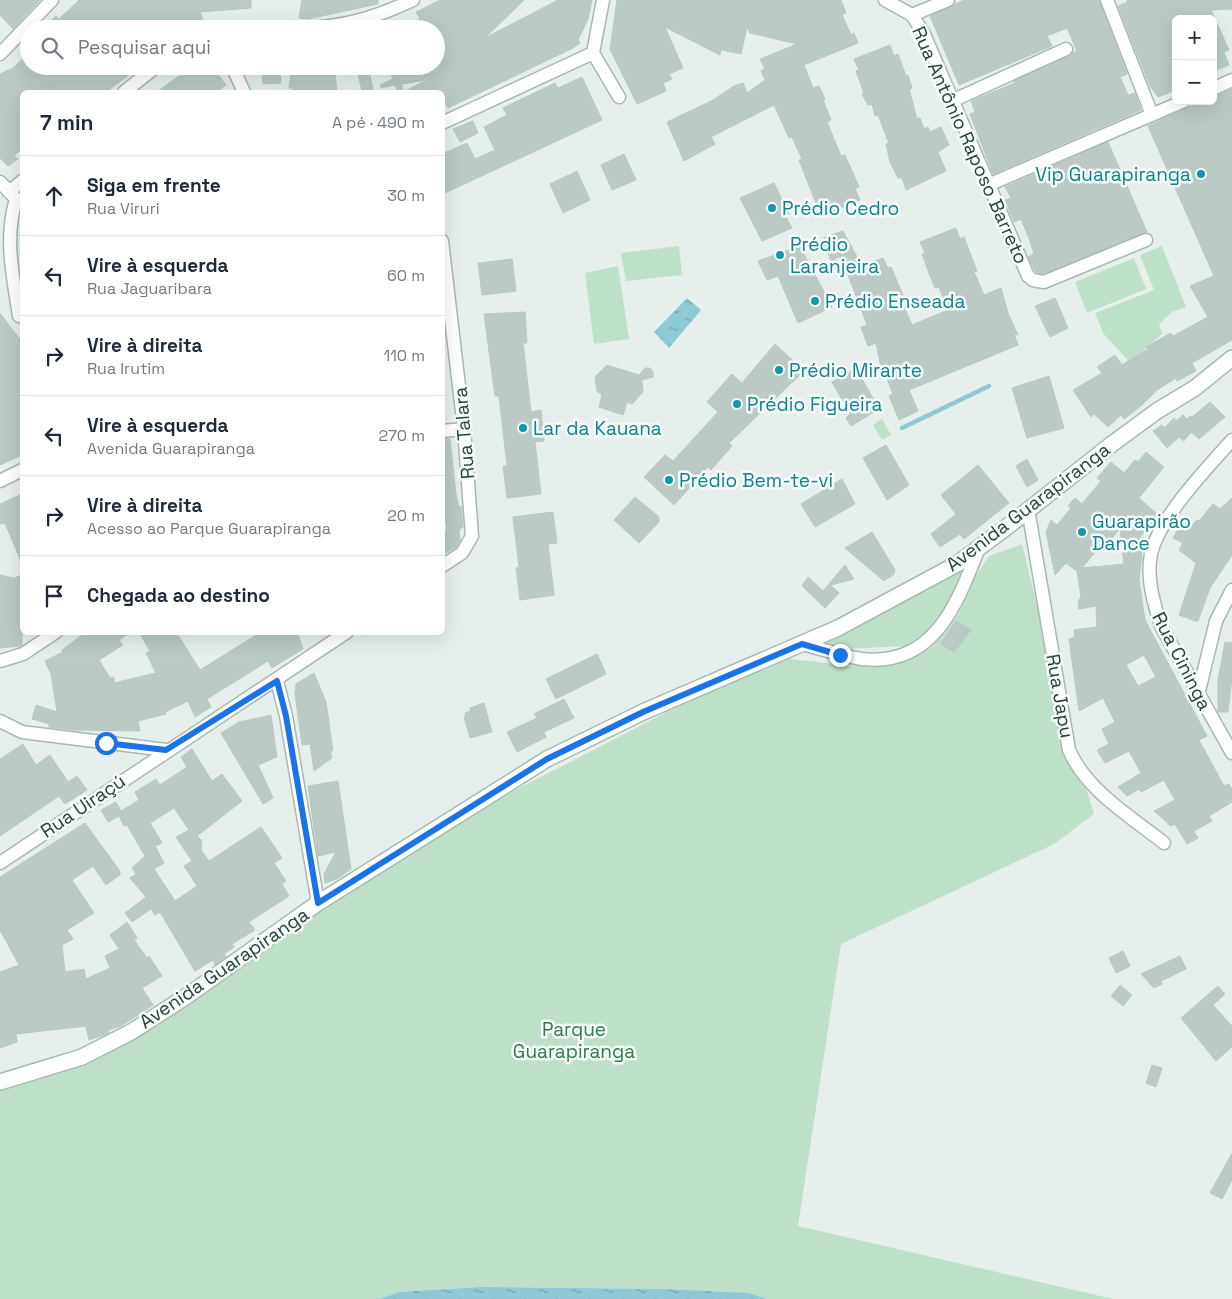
<!DOCTYPE html>
<html lang="pt">
<meta charset="utf-8">
<style>
:root{--surface:#fff;--page:#f6f6f7;--text:#1f2937;--muted:#747a83;--line:#e0e1e3}
body{margin:0;font-family:"Space Grotesk",sans-serif;background:var(--page);color:var(--text)}
.controls{position:absolute;right:15px;top:15px;display:grid;overflow:hidden;border-radius:8px;box-shadow:0 5px 20px #0002}
.controls button{width:45px;height:45px;display:grid;place-items:center;padding:0;border:0;border-bottom:1px solid var(--line);background:var(--surface);color:var(--text);font:25px sans-serif}
.stop{position:absolute;width:15px;height:15px;margin:-11px;border:4px solid #1a73e8;border-radius:50%;background:#fff}
.stop.end{background:#1a73e8;border-color:#fff;box-shadow:0 1px 5px #0008}
.list{margin:0;padding:0;list-style:none}
h2{display:flex;justify-content:space-between;align-items:center;height:65px;margin:0;padding:0 20px;font-size:21px}
h2 small{font-size:16px;font-weight:400;color:var(--muted)}
.list li{display:grid;grid-template-columns:32px 1fr auto;gap:15px;align-items:center;box-sizing:border-box;height:80px;padding:0 20px;border-top:1px solid var(--line)}
.list b{display:block;font-size:19px;white-space:nowrap}
.list p{margin:0;font-size:16px;white-space:nowrap;color:var(--muted)}
.list em{font-size:16px;font-style:normal;color:var(--muted)}
.icon{flex:none;width:28px;height:28px;fill:none;stroke:currentColor;stroke-width:2;stroke-linecap:round;stroke-linejoin:round}
.map{position:relative;flex:none;width:1232px;height:1299px;overflow:hidden}
.search{position:absolute;background:var(--surface);box-shadow:0 5px 20px #0002;left:20px;top:20px;width:425px;height:55px;display:flex;align-items:center;gap:12px;box-sizing:border-box;padding:0 18px;border-radius:28px;color:var(--muted);font-size:19px}
.panel{position:absolute;background:var(--surface);box-shadow:0 5px 20px #0002;left:20px;top:90px;width:425px;height:545px;border-radius:8px}
.map>svg:first-child{display:block}
.green{fill:#bfe0c8}
.water{fill:url(#water-ripples)}
.lines{fill:none;stroke-linecap:round;stroke-linejoin:round}
.stream{stroke:#8ec9d4;stroke-width:4.5}
.building{fill:#bbcac4;stroke:#b8c9c2;fill-rule:evenodd}
.minor-casing{stroke:#a8b8b2;stroke-width:15}
.secondary-casing{stroke:#a4bbb3;stroke-width:18}
.minor{stroke:#fff;stroke-width:12}
.secondary{stroke:#fff;stroke-width:15}
.route{stroke:#1a73e8;stroke-width:6}
.culture-dot{fill:#0f9aa8;stroke:#f7fbf9;stroke-width:2}
.labels{text-anchor:middle;dominant-baseline:central;stroke-width:5;stroke-linejoin:round;paint-order:stroke}
.street-label{font-size:19px;fill:#24423a;stroke:#f7fbf9}
.culture-label{font-size:19px;fill:#0d838f;stroke:#f7fbf9;text-anchor:start}
.park-label{font-size:19px;fill:#2d7a4b;stroke:#f7fbf9}
</style>
<div class="map">
<svg width="1232" height="1299" viewBox="0 0 1232 1299">
<defs>
<pattern id="water-ripples" width="26" height="14" patternUnits="userSpaceOnUse" patternTransform="scale(1.25)"><rect width="26" height="14" fill="#8ec9d4"/><path d="M2 4q2-2 4 0t4 0M15 11q2-2 4 0t4 0" fill="none" stroke="#74a5ad"/></pattern>
</defs>
<rect width="100%" height="100%" fill="#e6efeb"/>
<path class="green" d="M679,246L682,275L626,281L621,253Z
M1162,246L1186,307L1172,312L1159,324L1162,334L1130,363L1103,333L1095,313L1154,290L1140,255Z
M1134,258L1146,289L1087,313L1075,282Z
M618,266L629,339L594,344L585,273Z
M882,419L891,435L882,440L873,425Z
M1022,544L1067,727L1094,814L1054,844L841,944L798,1226L1113,1299H767L749,1293L666,1289L480,1287L401,1292L379,1299H0V1090L84,1064L324,902L459,819L774,657L851,666L885,665L908,661L933,646L945,633L960,612L972,581L989,556Z
M967,561L943,620L906,646L845,649L821,643Z"/>
<path class="water" d="M687,298L701,310L669,348L654,332Z
M480,1287L666,1289L749,1293L767,1299H379L400,1292Z"/>
<g class="lines">
<path class="stream" d="M902,428L989,386"/>
</g>
<path class="building" d="M0,0H40L13,29L0,15Z
M79,0H251V8L200,12L203,20L190,29H43L56,16L59,19Z
M302,0H378V4L308,19L299,18Z
M440,0H524L485,38L558,0H592L588,19L578,40L580,43L573,48L448,108L446,104L442,105V92H398L395,85L381,88L380,85L393,79L388,66H400L401,75L418,66H436V29H399L420,19L416,12ZM427,80L403,92L402,84Z
M617,0H841L846,13L842,15L851,35L854,33L858,43L804,65L813,88L819,86L825,99L823,100L831,120L827,122L841,156L845,155L859,187L855,189L860,200L821,216L799,160L802,159L792,137L789,138L774,105L711,137L715,144L684,161L667,122L713,100L734,86L743,83L747,93L765,80L761,71L765,69L760,59L797,44L750,33L747,27L741,54L721,50L720,55L665,27L683,68L669,74L672,79L663,83L666,91L637,104L610,49Z
M964,0H1099L1127,74L1120,77L1128,95L1135,93L1141,110L993,174L970,114L975,112L971,101L1015,83L1014,81L1077,51L1067,28L1047,36L1052,46L959,85L930,16Z
M1127,0H1232V9L1211,10L1229,50L1224,52L1229,65L1213,71V19H1176V90L1158,97L1150,86L1118,6L1128,2Z
M890,45L894,56L898,54L906,76L908,75L912,88L909,89L917,119L920,118L924,129L928,127L930,132L941,127L949,145L938,152L946,171L906,190L902,178H898L890,162L886,144L889,143L878,115L875,116L872,104L868,105L862,94L864,93L856,71L859,70L854,59Z
M29,53V66H141L106,92H22V148L14,156L18,159L8,166L0,158V74L13,68Z
M178,66H212L226,85L217,92H157L183,73Z
M261,66H280L281,83L263,84Z
M292,66H334L337,91H293L292,88H289Z
M356,66H368L373,89L362,91Z
M582,77L602,120L443,194L442,154L467,143L475,159L495,150L484,127L507,115L503,108L555,83L558,88Z
M1232,89V340L1192,363L1196,371L1177,381L1176,378L1157,390L1142,405L1124,419L1121,415L1108,427L1094,414L1091,417L1073,390L1102,373L1097,367L1115,355L1122,365L1148,349L1146,347L1171,333L1173,336L1208,317L1190,286L1214,276L1148,126L1202,101H1213V97Z
M473,121L478,133L460,142L453,129Z
M1108,142L1147,232L1043,274L1036,272L1028,257L1034,254L1030,241L1021,219L1014,222L1005,200L1011,198L1005,187Z
M624,154L636,180L612,190L601,165Z
M577,171L590,200L563,213L550,184Z
M774,183L789,214L785,215L792,228L762,241L740,198Z
M956,228L960,239L964,237L977,271L974,272L984,295L1001,288L1008,313L1018,335L1014,334L1018,345L909,390L918,411L899,420L889,396L893,394L883,368H881L876,343L868,346L861,327L867,325L841,256L831,261L823,238L843,231L862,266L883,258L888,268L891,267L905,300L902,302L912,325L948,310L939,287L935,288L930,276L922,254L925,253L920,242Z
M800,246L832,307L798,323L778,276L767,280L758,261Z
M512,259L516,291L482,295L478,263Z
M1055,298L1068,328L1050,337L1035,306Z
M525,312L527,343H523L531,412L541,410L544,441L535,442L541,494L507,498L503,466H507L499,396H495L484,314Z
M0,313L22,342V455L0,465Z
M775,344L804,371L729,443L732,446L711,470L708,467L674,505L644,477L665,455L673,461L718,412L707,402L732,374L742,383Z
M607,365L639,375L645,368H650L653,372V377L642,380L643,392L632,404L627,402L623,415L599,407L602,395L597,391L595,377Z
M856,368L879,409L851,426L846,418L850,414L832,382Z
M1049,376L1064,428L1027,438L1012,388Z
M1210,402L1225,417L1199,439L1191,432L1184,441L1179,437L1167,448L1153,431L1162,425L1164,428L1174,418L1176,421L1183,415L1187,419L1190,416L1192,417Z
M442,439H450L456,494L459,507L461,506L463,527L459,530L460,541L456,547L442,555V530H447L442,505Z
M886,445L909,485L887,500L863,458Z
M1146,452L1164,467L1139,498L1158,515L1134,545L1142,553L1139,580L1145,620L1207,736L1199,740L1224,786L1229,784L1232,790V802L1209,816L1212,821L1194,831L1198,838L1187,844L1175,824L1171,826L1154,811L1175,800L1164,780L1141,792L1139,789L1127,796L1118,787L1141,773L1129,751L1105,763L1097,750L1109,744L1102,729L1115,722L1103,698L1079,711L1069,639L1075,637L1074,630L1097,627L1096,606L1079,609L1078,601L1081,597L1077,571L1066,563L1055,575L1046,532L1051,520L1057,525L1071,508L1068,506L1075,498L1082,504L1101,481L1097,478L1111,462L1124,473L1135,460L1138,462ZM1120,528L1124,564L1082,568L1107,538L1110,541ZM1144,655L1156,677L1138,686L1126,665Z
M1027,459L1038,480L1027,487L1016,466Z
M978,465L1009,503L964,539L960,534L940,547L931,534L956,514L941,495Z
M842,479L855,504L815,527L801,504Z
M22,494V564L5,523L0,524V504Z
M635,497L659,517V522L639,543L614,520Z
M1232,498V555L1210,588L1198,621H1195L1179,615L1196,563L1179,550L1183,543L1173,538L1181,524L1188,529L1197,520L1199,521L1213,504L1220,509Z
M553,512L557,543L548,544L554,595L520,600L516,568L519,567L513,517Z
M872,532L895,570L894,574L884,581L845,548Z
M845,565L854,579L831,585L839,593L825,608L802,586L808,577L823,591Z
M0,575L14,578L22,575V645L20,646L0,648Z
M956,621L971,630L954,652L941,644Z
M86,632H131L119,640L123,645L99,660L110,678L114,677V683L156,673L146,653L150,651L139,632H176L200,670L261,632H297L303,649L272,668L268,661L207,699L211,707L195,717L188,701L165,712L166,714L138,721L140,731L74,730L49,727V724L32,719L36,705L57,712L51,674L45,661L63,652L62,650Z
M1225,642L1232,643V678L1228,712H1218V680Z
M597,654L606,674L556,699L546,679Z
M314,673L326,702L333,751H330L332,758L314,771L310,744L302,745L295,694L296,684Z
M564,699L574,718L544,732L546,737L517,752L507,732L537,718L534,714Z
M484,703L492,732L470,738L464,717L466,716L465,713L471,711L470,708Z
M271,715L277,757L258,765L273,798L263,804L221,733L239,722Z
M23,744L36,765L50,755L68,782L77,776L87,790L65,804L59,796L0,836V759Z
M192,749L212,781L222,774L242,801L197,836L202,841L201,850L209,861L261,827L282,858L274,863L286,881L282,884L289,896L249,922L255,930L232,944L234,947L224,954L226,957L215,965L213,960L195,971L160,912L155,915L151,909L132,922L125,913L146,897L130,878L136,874L132,868L145,856L127,825L124,826L119,816L108,822L101,810L116,802L121,811L139,800L135,792L156,779L160,785L187,767L181,757ZM174,808L189,830L176,837L192,861L184,866L197,886L175,901L154,869L164,863L155,846L162,843L150,823Z
M338,781L351,869L337,879L325,883L324,874L336,852L318,856L308,786Z
M85,823L120,871V875L106,885L93,866L72,880L94,913L67,930L73,939L62,945L65,972L84,969L86,979L110,968L105,956L119,949L110,935L127,922L137,938L134,940L147,958L149,956L162,976L142,988L153,1005L121,1026L108,1030L109,1033L89,1040L86,1026L16,1034L17,1042L0,1048V972L19,965L0,930V877Z
M1123,951L1130,966L1116,973L1109,958Z
M1180,956L1186,969L1161,981L1162,984L1154,988L1141,974Z
M1120,985L1132,995L1123,1006L1111,996Z
M1218,986L1225,994L1213,1005L1232,1026V1047L1216,1061L1181,1018Z
M1152,1065L1162,1068L1156,1087L1146,1083Z
M1232,1153V1180L1222,1199L1210,1193Z"/>
<g class="lines">
<g class="minor-casing">
<path id="minor" d="M885,0L912,15L924,34L1028,276L1033,280L1044,282L1146,240
M1107,0L1152,115
M912,15L948,0
M300,29C345,26 372,19 413,0
M593,53L603,0
M593,53L619,97
M0,54L52,0
M232,66L244,92
M1213,89L1232,80
M124,92L157,66
M954,100L1066,49
M442,123L593,53
M0,182L21,204
M988,185L1184,101
M9,192L22,181
M16,199C4,239 13,276 19,316
M442,241L464,429L472,536L462,553L442,566
M442,431L464,429
M1232,440C1207,468 1159,518 1151,554C1146,578 1154,604 1161,626L1232,753
M0,481L22,470
M1028,509L1069,750C1087,791 1130,816 1164,843
M802,644C822,649 842,656 862,659C935,667 957,603 979,548
M0,661L23,654L56,632
M277,681L286,716L318,903
M1198,695L1216,621L1232,590
M0,721L22,732L166,750
M0,863L347,632"/>
</g>
<g class="secondary-casing">
<path id="secondary" d="M0,1082L82,1057L131,1032L187,996L318,903L547,759L643,712L838,628L957,564L1003,530L1112,444L1157,411L1195,388L1232,358"/>
</g>
<use href="#minor" class="minor"/>
<use href="#secondary" class="secondary"/>
</g>
<g class="lines">
<path class="route" d="M106,743L166,750L277,681L286,716L318,903L547,759L643,712L802,644L840,655"/>
</g>
<g class="culture-dot">
<circle cx="1201" cy="174" r="5"/>
<circle cx="772" cy="208" r="5"/>
<circle cx="780" cy="255" r="5"/>
<circle cx="815" cy="301" r="5"/>
<circle cx="779" cy="370" r="5"/>
<circle cx="737" cy="404" r="5"/>
<circle cx="523" cy="428" r="5"/>
<circle cx="669" cy="480" r="5"/>
<circle cx="1082" cy="532" r="5"/>
</g>
<g class="labels">
<g class="street-label">
<text transform="translate(970 145) rotate(66)">Rua Antônio Raposo Barreto</text>
<text transform="translate(464 433) rotate(-95)">Rua Talara</text>
<text transform="translate(1028 507) rotate(-37)">Avenida Guarapiranga</text>
<text transform="translate(1182 661) rotate(63)">Rua Cininga</text>
<text transform="translate(1060 696) rotate(80)">Rua Japu</text>
<text transform="translate(83 806) rotate(-34)">Rua Uiraçú</text>
<text transform="translate(224 968) rotate(-34)">Avenida Guarapiranga</text>
</g>
<g class="culture-label">
<text x="1191" y="174" text-anchor="end">Vip Guarapiranga</text>
<text x="782" y="208">Prédio Cedro</text>
<text x="790" y="244">Prédio<tspan x="790" dy="22">Laranjeira</tspan></text>
<text x="825" y="301">Prédio Enseada</text>
<text x="789" y="370">Prédio Mirante</text>
<text x="747" y="404">Prédio Figueira</text>
<text x="533" y="428">Lar da Kauana</text>
<text x="679" y="480">Prédio Bem-te-vi</text>
<text x="1092" y="521">Guarapirão<tspan x="1092" dy="22">Dance</tspan></text>
</g>
<g class="park-label">
<text x="574" y="1029">Parque<tspan x="574" dy="22">Guarapiranga</tspan></text>
</g>
</g>
</svg>
<div class="controls">
<button>+</button>
<button>−</button>
</div>
<div class="stop" style="left:106px;top:743px"></div>
<div class="stop end" style="left:840px;top:655px"></div>
<div class="search"><svg class="icon" aria-label="search" viewBox="0 0 24 24"><circle cx="10" cy="10" r="6"/><path d="M15 15l6 6"/></svg>Pesquisar aqui</div>
<section class="panel">
<h2>7 min<small>A pé · 490 m</small></h2>
<ul class="list">
<li><svg class="icon" aria-label="ahead" viewBox="0 0 24 24"><path d="M12 20V5M6 11l6-6 6 6"/></svg><div><b>Siga em frente</b><p>Rua Viruri</p></div><em>30 m</em></li>
<li><svg class="icon" aria-label="left" viewBox="0 0 24 24"><path d="M17 20v-9H6M10 6l-5 5 5 5"/></svg><div><b>Vire à esquerda</b><p>Rua Jaguaribara</p></div><em>60 m</em></li>
<li><svg class="icon" aria-label="right" viewBox="0 0 24 24"><path d="M7 20v-9h11M14 6l5 5-5 5"/></svg><div><b>Vire à direita</b><p>Rua Irutim</p></div><em>110 m</em></li>
<li><svg class="icon" aria-label="left" viewBox="0 0 24 24"><path d="M17 20v-9H6M10 6l-5 5 5 5"/></svg><div><b>Vire à esquerda</b><p>Avenida Guarapiranga</p></div><em>270 m</em></li>
<li><svg class="icon" aria-label="right" viewBox="0 0 24 24"><path d="M7 20v-9h11M14 6l5 5-5 5"/></svg><div><b>Vire à direita</b><p>Acesso ao Parque Guarapiranga</p></div><em>20 m</em></li>
<li><svg class="icon" aria-label="arrive" viewBox="0 0 24 24"><path d="M6 21V4h12l-3 4 3 4H6"/></svg><div><b>Chegada ao destino</b></div></li>
</ul>
</section>
</div>
